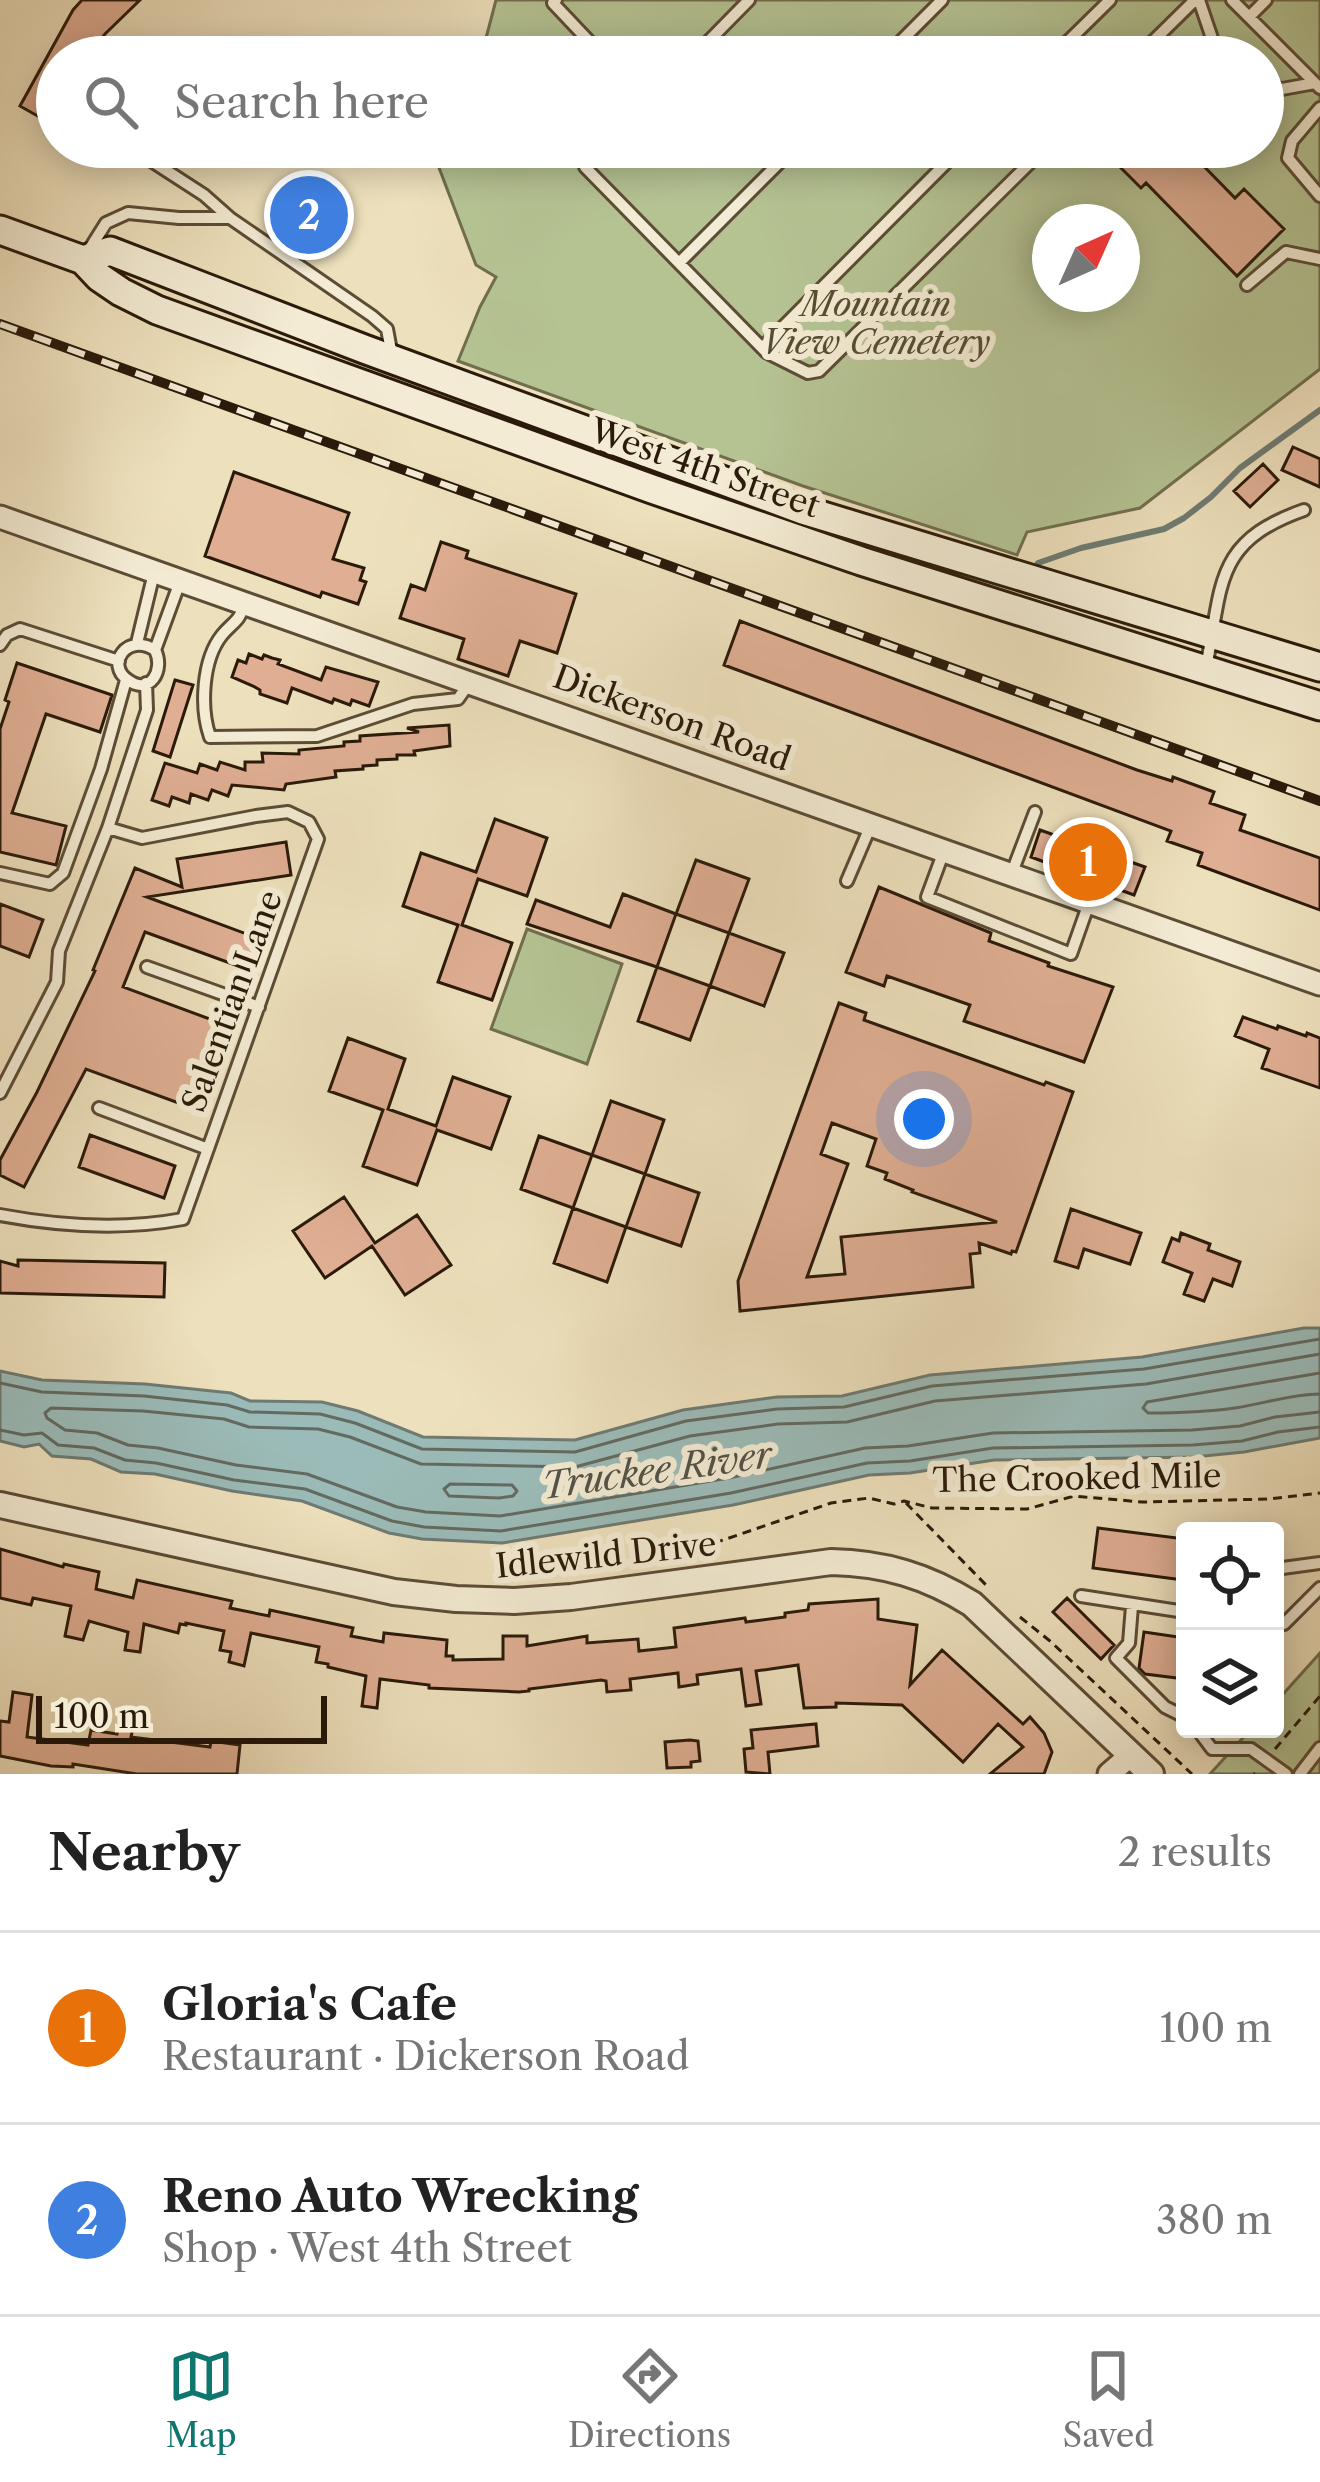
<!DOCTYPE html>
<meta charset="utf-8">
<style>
:root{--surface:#fff;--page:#f6f6f6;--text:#222;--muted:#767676;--line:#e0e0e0;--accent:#0f766e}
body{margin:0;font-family:"Libre Caslon Text",serif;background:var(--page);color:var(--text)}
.controls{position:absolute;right:36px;bottom:36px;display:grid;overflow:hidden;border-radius:12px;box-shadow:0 6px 30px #0003}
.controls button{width:108px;height:108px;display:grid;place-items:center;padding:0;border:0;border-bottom:3px solid var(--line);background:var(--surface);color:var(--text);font:60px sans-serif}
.compass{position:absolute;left:1032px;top:204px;width:108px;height:108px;border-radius:50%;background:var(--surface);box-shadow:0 6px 30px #0003;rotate:45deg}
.scale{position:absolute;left:36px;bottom:30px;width:291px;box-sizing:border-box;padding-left:12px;border:6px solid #2b1a0a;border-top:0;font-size:33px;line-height:42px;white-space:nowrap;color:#2b1a0a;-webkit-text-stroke:9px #f3ebd3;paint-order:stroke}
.you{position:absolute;left:924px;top:1119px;width:42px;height:42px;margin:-30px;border:9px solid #fff;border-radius:50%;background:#1a73e8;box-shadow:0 0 0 18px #1a73e833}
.badge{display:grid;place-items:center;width:78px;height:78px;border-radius:50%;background:var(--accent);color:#fff;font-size:39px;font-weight:700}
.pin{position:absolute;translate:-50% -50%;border:6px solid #fff;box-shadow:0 3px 12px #0006}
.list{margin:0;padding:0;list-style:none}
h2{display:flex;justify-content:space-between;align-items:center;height:156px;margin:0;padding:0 48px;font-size:51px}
h2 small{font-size:39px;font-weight:400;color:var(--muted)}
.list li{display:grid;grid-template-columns:78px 1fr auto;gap:36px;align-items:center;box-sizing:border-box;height:192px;padding:0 48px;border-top:3px solid var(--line)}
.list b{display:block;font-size:45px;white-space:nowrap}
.list p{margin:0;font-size:39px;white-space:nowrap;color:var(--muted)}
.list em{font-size:39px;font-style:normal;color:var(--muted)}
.icon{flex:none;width:66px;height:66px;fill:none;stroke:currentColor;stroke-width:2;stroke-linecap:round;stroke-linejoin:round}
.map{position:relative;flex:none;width:1320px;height:1774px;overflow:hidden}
.search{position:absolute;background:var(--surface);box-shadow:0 6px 30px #0003;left:36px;right:36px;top:36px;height:132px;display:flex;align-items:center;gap:30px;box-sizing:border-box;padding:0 42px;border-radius:66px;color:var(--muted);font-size:45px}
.sheet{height:540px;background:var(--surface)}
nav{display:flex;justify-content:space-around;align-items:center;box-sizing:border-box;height:168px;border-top:3px solid var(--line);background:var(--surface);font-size:33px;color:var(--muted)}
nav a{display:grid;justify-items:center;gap:6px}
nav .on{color:var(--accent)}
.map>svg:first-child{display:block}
.green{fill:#b5c393;stroke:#706e4e;stroke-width:3;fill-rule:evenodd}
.water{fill:#9bbbb8;stroke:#6e7b72;stroke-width:3}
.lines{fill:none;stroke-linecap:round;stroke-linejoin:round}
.shore{stroke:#636a61;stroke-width:3}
.stream{stroke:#6e7b72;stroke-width:6}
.building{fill:#dfae93;stroke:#2b1a0a;stroke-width:3;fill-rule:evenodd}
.service-casing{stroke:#5c4c36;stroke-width:16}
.minor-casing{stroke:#5c4c36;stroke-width:27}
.tertiary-casing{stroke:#5c4c36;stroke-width:30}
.secondary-casing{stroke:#2b1a0a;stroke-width:33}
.path{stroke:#2b1a0a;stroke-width:3;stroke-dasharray:9 6;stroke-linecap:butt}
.service{stroke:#f3ebd3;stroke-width:10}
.minor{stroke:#f3ebd3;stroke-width:21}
.tertiary{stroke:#f3ebd3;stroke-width:24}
.secondary{stroke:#f3ebd3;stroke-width:27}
.rail-casing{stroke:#2b1a0a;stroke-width:10}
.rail{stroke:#f3ebd3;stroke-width:6;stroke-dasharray:18;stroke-linecap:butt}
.labels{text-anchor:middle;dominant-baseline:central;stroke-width:12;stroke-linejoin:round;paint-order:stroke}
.park-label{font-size:33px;font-style:italic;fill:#544d33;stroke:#f3ebd3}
.street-label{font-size:33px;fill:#2b1a0a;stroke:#f3ebd3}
.water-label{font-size:36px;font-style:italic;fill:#525247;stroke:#f3ebd3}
</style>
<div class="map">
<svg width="1320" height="1774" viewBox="0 0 1320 1774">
<rect width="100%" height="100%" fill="#ede0bc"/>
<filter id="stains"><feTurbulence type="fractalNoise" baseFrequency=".00167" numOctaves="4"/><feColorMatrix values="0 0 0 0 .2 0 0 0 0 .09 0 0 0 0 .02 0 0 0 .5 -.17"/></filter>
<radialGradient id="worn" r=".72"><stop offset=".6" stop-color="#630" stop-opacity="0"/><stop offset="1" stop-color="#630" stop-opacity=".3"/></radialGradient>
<path class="green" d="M496,0H1320V369L1140,508L1027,532L1017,555L803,486L458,361L480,307L496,277L476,265L438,165L448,147H1263V57H481ZM1050,222H1122V294H1050Z
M527,929L622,964L587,1064L491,1029Z
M1320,1653V1774H1210L1251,1729H1275V1703Z"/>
<path class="water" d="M1304,1328H1320V1438L1244,1452L1194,1457L994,1460L910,1473L869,1475L733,1505L502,1543L422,1539L389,1533L302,1501L232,1491L155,1474L121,1472L91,1459L52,1456L39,1444L24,1447L0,1441V1371L42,1380L145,1384L231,1393L250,1401L322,1402L358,1411L423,1437L575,1440L683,1410L777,1397L842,1396L930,1375L1142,1357Z"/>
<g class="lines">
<path class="shore" d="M1320,1354L1146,1384L935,1401L847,1422L778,1424L690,1436L575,1467L421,1464L350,1437L318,1429L249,1427L224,1419L143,1411L51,1408L45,1413L47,1418L65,1430L97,1433L128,1445L158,1448L236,1465L307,1474L397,1507L426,1512L500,1516L729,1478L865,1448L908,1446L993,1433L1192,1430L1240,1426L1275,1417L1320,1412
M1320,1373L1147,1402L1143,1408L1148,1413C1177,1413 1206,1412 1235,1408C1263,1404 1291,1394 1320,1394
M0,1383L42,1392L144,1396L227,1405L250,1412L320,1414L355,1423L422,1449L575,1452L686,1421L777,1409L844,1407L932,1386L1144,1369L1320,1339
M0,1430L24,1435L42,1433L58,1445L94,1448L125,1460L156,1463L234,1480L305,1489L392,1521L424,1527L501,1531L731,1493L867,1463L910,1461L993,1448L1193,1445L1242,1441L1278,1432L1320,1427
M450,1484L512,1485L517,1491L513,1496L499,1498L449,1496L444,1489Z"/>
<path class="stream" d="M1038,563L1081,548L1164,529L1184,518L1211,497L1240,468L1320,410"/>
</g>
<path class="building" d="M82,0H140L105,34L88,57H57V127L20,106L73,10Z
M1116,147H1185L1235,198L1244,189L1284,229L1237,276L1146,183L1141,188L1108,155Z
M1293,447L1320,459V487L1282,470Z
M1263,464L1278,480L1250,507L1234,491Z
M234,472L349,513L333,559L364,568L360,580L366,582L358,604L322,592L320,597L205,556Z
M441,542L468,551L466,558L576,594L557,653L520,641L508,676L458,659L464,639L400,618L411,585L425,590Z
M740,621L1137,770L1172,781L1173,777L1214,792L1210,803L1245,815L1240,830L1320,858V910L1198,865L1202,853L1167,841L1171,831L724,665Z
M249,654L262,659L264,655L272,658L280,660L278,664L321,680L326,667L378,682L369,706L352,700L350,705L334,699L332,703L292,688L287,703L260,694V690L253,686L232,677L238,660L246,663Z
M17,663L112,695L100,732L46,714L12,813L66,826L56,865L0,852V729L9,702L5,700Z
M175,680L193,685L170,757L153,751Z
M449,725L450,746L414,751L415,755H397V759L377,760V765L363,766V769L335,771L336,777L286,784L284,790L232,785L228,796L212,790L208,800L191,794L189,803L172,797L169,806L152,800L165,763L197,773L200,764L217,770L220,762L245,770V762H263L262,753L299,754V750L344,746V742L360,741V736L419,732L407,728Z
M495,819L547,838L527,896L478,879L462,925L512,943L492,1000L438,982L458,925L403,906L421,853L476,872Z
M1040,830L1145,867L1134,895L1031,857Z
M286,842L291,875L147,897L260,939L249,970L145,932L123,987L226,1025L195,1109L86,1069L24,1187L0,1175V1160L37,1092L95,971L93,970L135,868L182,887L177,859Z
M696,860L749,879L729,933L676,914Z
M879,887L991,933L989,941L1049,963L1048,966L1113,987L1084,1062L964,1021L970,1005L887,976L884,986L846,972Z
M623,894L676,914L657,967L527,924L536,900L610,927Z
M0,904L43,920L29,957L0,946Z
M729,933L784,953L764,1006L710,986Z
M657,967L710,986L690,1040L638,1021Z
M839,1003L866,1013L864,1020L1044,1085L1046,1082L1073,1092L1016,1252L1012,1251L1011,1254L979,1243L980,1253L970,1254L973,1287L740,1311L738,1281ZM832,1123L876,1139L867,1166L887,1173L885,1179L913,1190L912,1192L997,1222L841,1237L845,1274L807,1277L848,1164L821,1154Z
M1243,1017L1277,1029L1278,1026L1306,1036L1307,1033L1320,1038V1088L1262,1068L1269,1049L1235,1036Z
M348,1038L405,1059L388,1109L436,1126L453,1077L510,1097L491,1149L437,1130L417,1185L363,1166L383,1110L329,1091Z
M611,1101L664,1120L645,1174L592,1155Z
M90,1135L175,1166L164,1198L79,1167Z
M539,1136L592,1155L573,1208L521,1189Z
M645,1174L699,1193L681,1246L626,1227Z
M344,1197L375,1243L417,1215L451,1265L405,1295L372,1246L325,1278L293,1231Z
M573,1208L626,1227L607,1282L554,1263Z
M1071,1209L1141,1233L1130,1264L1084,1249L1078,1268L1055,1261Z
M1181,1233L1210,1244L1208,1250L1240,1262L1232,1286L1213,1279L1204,1301L1184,1294L1192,1273L1163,1262L1172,1238L1179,1241Z
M18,1260L165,1263L164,1297L0,1293V1261L18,1266Z
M1098,1528L1185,1539L1183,1580L1093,1568Z
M0,1549L63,1567L64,1564L99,1572L96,1589L133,1598L137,1580L232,1601L230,1608L269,1616L270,1610L353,1628L351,1636L383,1642L384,1633L447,1640L446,1656H453V1660L503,1659V1636H527V1646L587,1636V1643L638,1639L639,1651L676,1647L674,1628L745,1618L746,1622L785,1617V1613L808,1610L809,1604L878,1599V1619L917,1625L910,1685L942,1650L1023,1724L1030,1717L1044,1733L1052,1752L1044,1774H990L1023,1747L998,1724L963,1762L902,1705L836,1703V1707L804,1708L798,1665L756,1671L761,1704L746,1706L741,1669L697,1675L698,1684L679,1687L678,1673L630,1679L631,1690L607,1692L606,1681L601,1680L529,1689V1691L519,1692L429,1688V1685L380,1679L377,1708L362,1706L366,1676L328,1667V1664L316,1662L319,1647L251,1633L244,1666L229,1662L231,1652L220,1650L224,1631L186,1623V1625L180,1624L178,1633L144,1624L140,1652L125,1650L128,1632L89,1621L83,1640L65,1636L71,1606L33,1598L31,1605L0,1598Z
M1067,1598L1114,1645L1101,1659L1053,1612Z
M1144,1632L1185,1638V1679L1145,1674L1139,1668Z
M13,1692L32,1695L27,1737L88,1745L91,1730L117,1734L118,1725L133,1728L131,1737L210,1747L211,1741L240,1745L237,1774H137L73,1764V1767L51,1766L0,1756V1721L9,1722Z
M816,1724L818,1746L768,1752L770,1774L746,1772L744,1749L753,1748L751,1730Z
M690,1740L698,1741L700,1761L691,1762V1767L667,1768L665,1742Z"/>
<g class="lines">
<g class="service-casing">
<path id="service" d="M556,0L553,3L604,57
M1199,0L1215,47L1223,57
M1232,0L1320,88
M1249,17L1266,0
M693,57L749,0
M885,57L942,0
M1052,57L1110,0
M1137,57L1195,0
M1263,85L1282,89L1315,83
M1320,108L1292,141L1288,158L1320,196
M130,147L204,195L230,218
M604,147L585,167L766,352L808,373L819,371L1046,147
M89,250L106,223L128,213L179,218H230L372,316L387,329L392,356
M679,263L795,147
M1247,285L1286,252L1320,259
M762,348L962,147
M244,605C240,621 232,623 222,635C202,660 200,708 210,737L317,736L413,704L458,699L470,682
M137,643L154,573
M0,645L7,635L20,629L119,661
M155,650C127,632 105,665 128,680C150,696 165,670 155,650L181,579
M1206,667C1223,585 1213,542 1304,510
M944,851L927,897L1071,954L1089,903
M0,873L50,884L63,873L101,769L126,680
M1011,875L1035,812
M847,881L871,825
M147,967L259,1007
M0,1093L57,982L59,951L108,828L147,710L146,683
M99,1108L208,1149
M0,1215C59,1226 124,1230 183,1219L318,839L309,822L288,812L256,816L142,838L108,828
M1275,1569L1320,1563
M1081,1596L1185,1612
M1132,1606L1129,1643L1116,1658L1165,1707L1185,1717
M1275,1623L1284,1624L1320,1588
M1197,1729L1212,1749H1251L1286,1774
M1300,1774L1320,1748"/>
</g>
<g class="minor-casing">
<path id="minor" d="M0,517L1320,984
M1109,1774L1131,1755"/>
</g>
<g class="tertiary-casing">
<path id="tertiary" d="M0,1505L394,1592L456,1599L514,1601L571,1597L831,1562C884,1563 927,1576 972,1604L1151,1774"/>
</g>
<g class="secondary-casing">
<path id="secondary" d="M0,230L83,260L99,277L121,292L157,310L652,489L861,561L1320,706
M83,260L110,251L364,349L803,510L1320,667"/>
</g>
<path class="path" d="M906,1503L987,1586
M700,1548L831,1503L869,1498L894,1504L904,1501L932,1508L1027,1509L1074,1496L1142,1502L1269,1499L1320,1493
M1020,1617L1050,1641L1192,1774
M1275,1749L1320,1696
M1254,1774L1255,1773"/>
<use href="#service" class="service"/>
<use href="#minor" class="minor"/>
<use href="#tertiary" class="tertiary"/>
<use href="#secondary" class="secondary"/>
<g class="rail-casing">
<path id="rail" d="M0,324L1320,801"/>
</g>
<use href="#rail" class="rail"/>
</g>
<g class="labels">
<g class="park-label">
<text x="876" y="304">Mountain<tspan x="876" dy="38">View Cemetery</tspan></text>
</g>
<g class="street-label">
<text transform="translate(705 468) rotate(19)">West 4th Street</text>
<text transform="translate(672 718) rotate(20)">Dickerson Road</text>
<text transform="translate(232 1001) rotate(-70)">Salentian Lane</text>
<text transform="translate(1077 1478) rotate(-1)">The Crooked Mile</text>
<text transform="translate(606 1555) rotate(-6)">Idlewild Drive</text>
</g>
<g class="water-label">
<text transform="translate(657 1470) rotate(-8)">Truckee River</text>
</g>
</g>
<rect width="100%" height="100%" filter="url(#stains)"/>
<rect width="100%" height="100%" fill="url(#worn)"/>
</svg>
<div class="controls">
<button><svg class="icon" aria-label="locate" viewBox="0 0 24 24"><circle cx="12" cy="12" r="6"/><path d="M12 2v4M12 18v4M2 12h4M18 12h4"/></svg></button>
<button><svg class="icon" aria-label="layers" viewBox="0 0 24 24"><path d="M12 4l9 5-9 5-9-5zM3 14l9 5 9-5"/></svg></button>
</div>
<svg class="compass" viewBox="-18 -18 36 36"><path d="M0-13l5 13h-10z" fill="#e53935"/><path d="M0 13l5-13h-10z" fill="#767676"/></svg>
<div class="scale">100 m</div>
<div class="you"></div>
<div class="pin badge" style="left:1088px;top:862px;background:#e8710a">1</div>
<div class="pin badge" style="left:309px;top:215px;background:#3f7fe0">2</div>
<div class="search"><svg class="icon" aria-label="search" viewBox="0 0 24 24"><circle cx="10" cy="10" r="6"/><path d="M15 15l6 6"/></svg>Search here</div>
</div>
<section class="sheet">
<h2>Nearby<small>2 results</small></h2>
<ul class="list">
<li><span class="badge" style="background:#e8710a">1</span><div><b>Gloria's Cafe</b><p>Restaurant · Dickerson Road</p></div><em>100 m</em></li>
<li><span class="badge" style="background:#3f7fe0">2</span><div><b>Reno Auto Wrecking</b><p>Shop · West 4th Street</p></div><em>380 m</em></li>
</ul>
</section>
<nav>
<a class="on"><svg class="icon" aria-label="map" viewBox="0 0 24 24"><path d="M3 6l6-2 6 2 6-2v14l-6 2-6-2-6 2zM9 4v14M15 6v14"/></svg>Map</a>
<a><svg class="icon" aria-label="directions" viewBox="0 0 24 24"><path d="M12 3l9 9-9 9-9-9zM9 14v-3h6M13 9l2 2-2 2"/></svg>Directions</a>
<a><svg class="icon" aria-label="saved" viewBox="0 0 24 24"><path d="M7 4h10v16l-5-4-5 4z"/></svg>Saved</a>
</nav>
